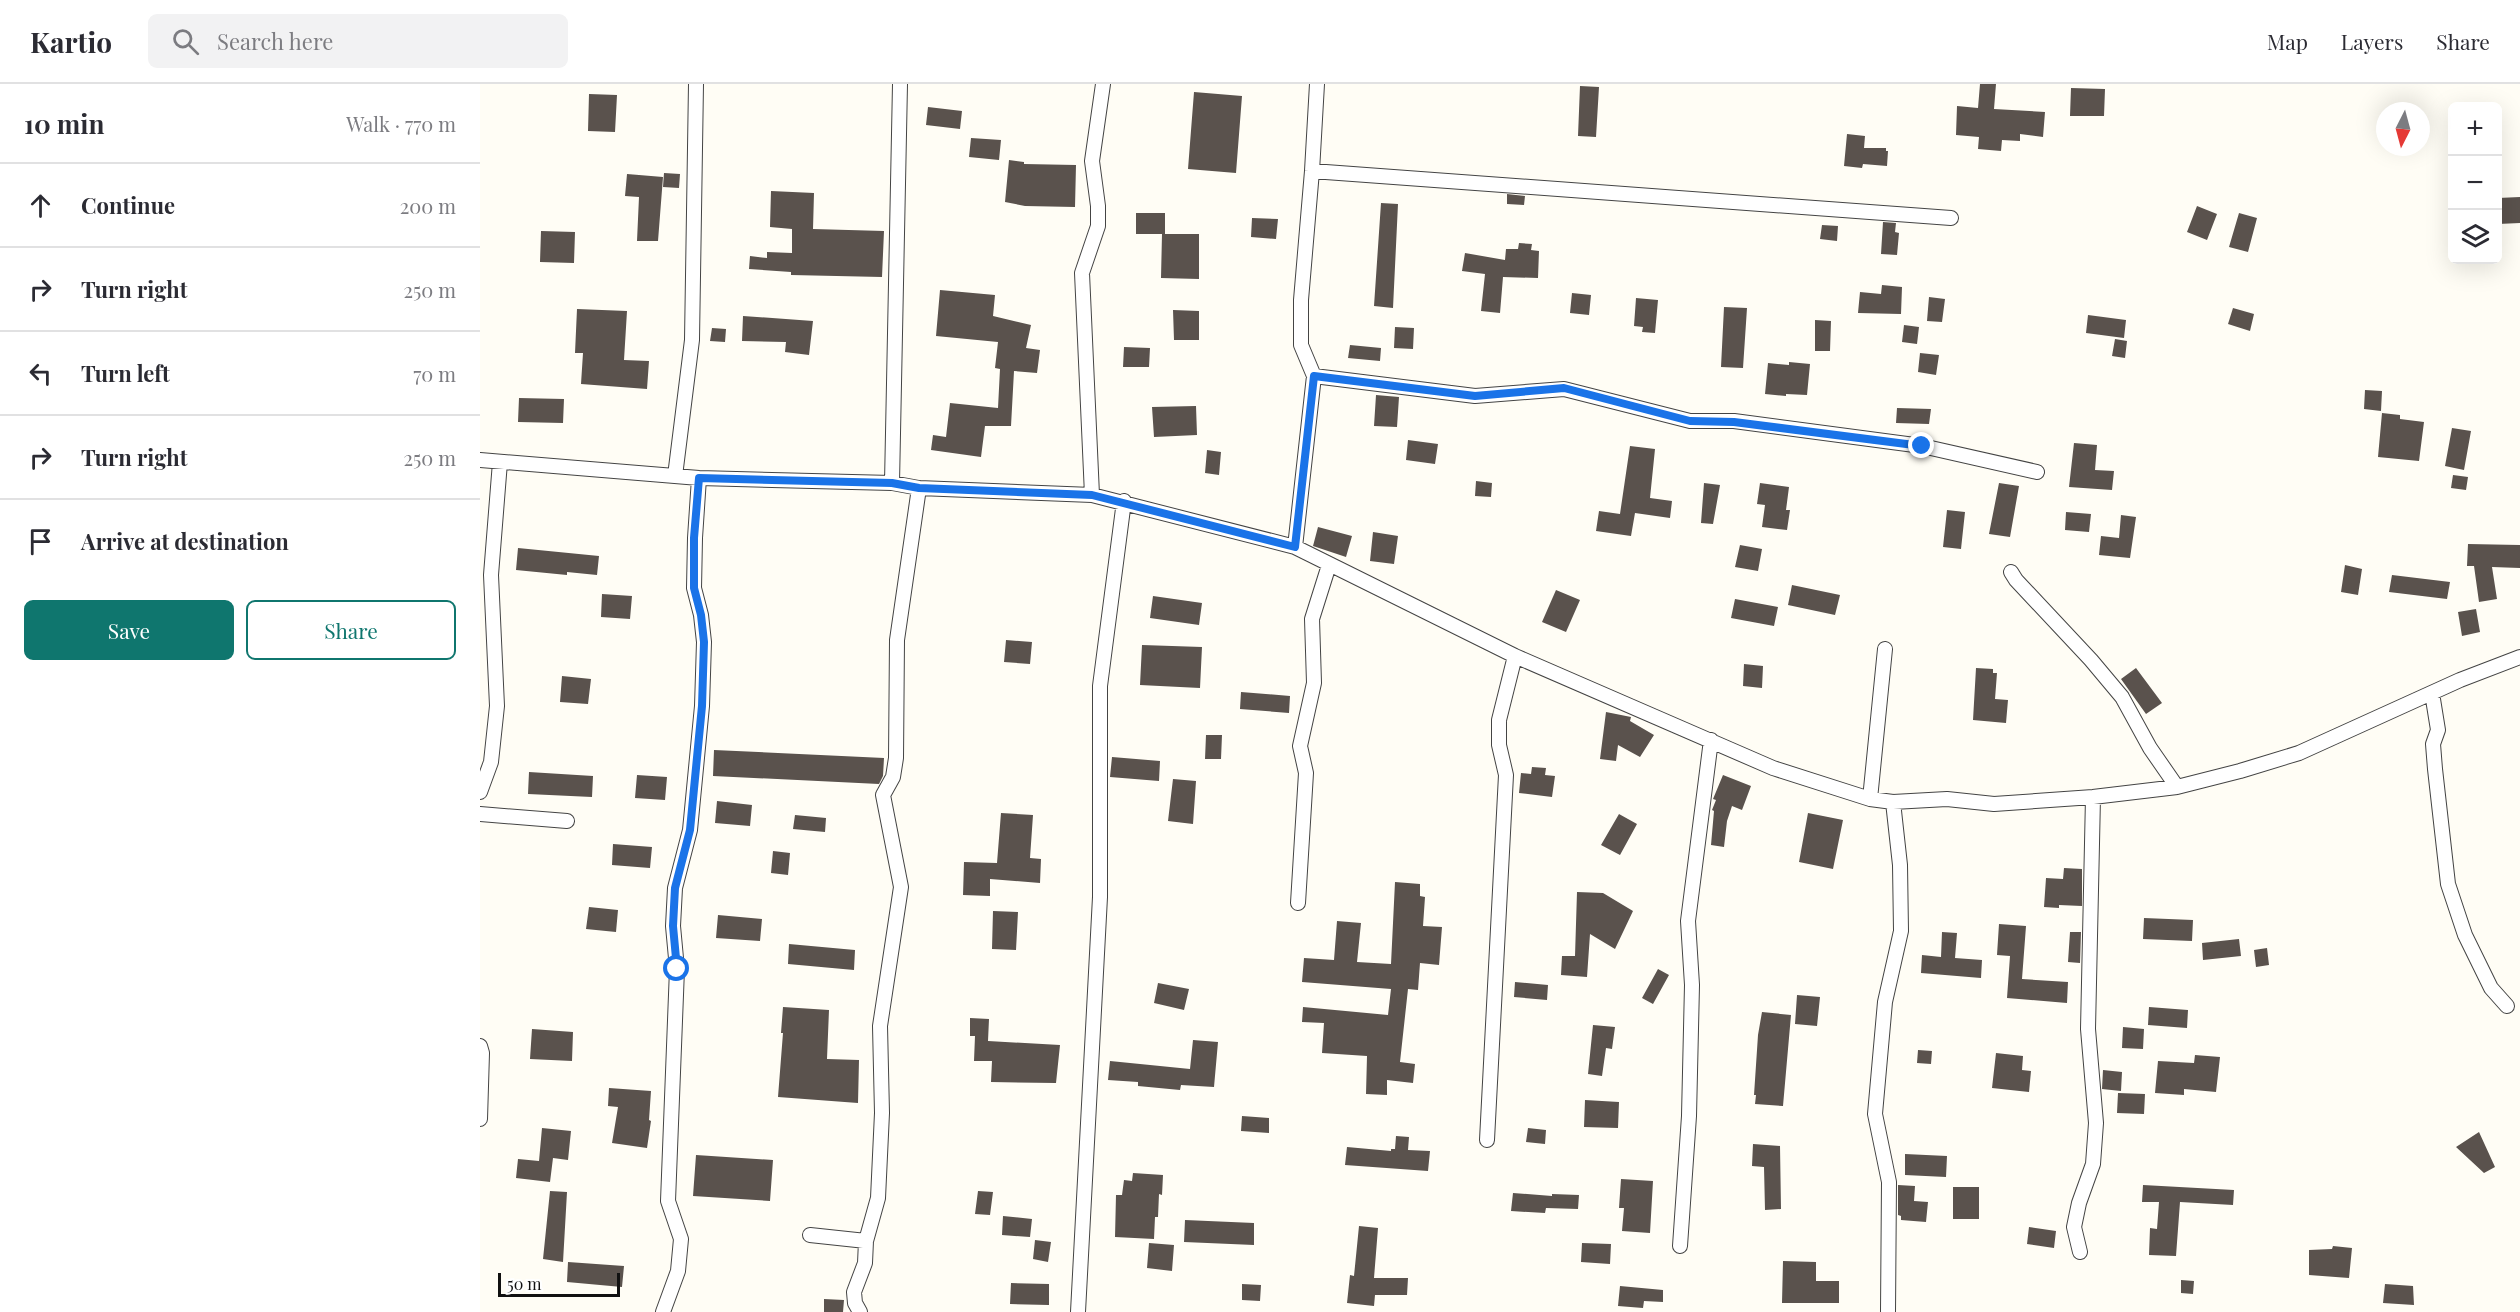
<!DOCTYPE html>
<meta charset="utf-8">
<style>
:root{--surface:#fff;--page:#f2f2f3;--text:#2b2b33;--muted:#7c7c81;--line:#e1e1e2;--accent:#0f766e}
body{margin:0;font-family:"Playfair Display",serif;background:var(--page);color:var(--text)}
.controls{position:absolute;right:18px;top:18px;display:grid;overflow:hidden;border-radius:9px;box-shadow:0 6px 24px #0002}
.controls button{width:54px;height:54px;display:grid;place-items:center;padding:0;border:0;border-bottom:2px solid var(--line);background:var(--surface);color:var(--text);font:30px sans-serif}
.compass{position:absolute;left:1896px;top:18px;width:54px;height:54px;border-radius:50%;background:var(--surface);box-shadow:0 6px 24px #0002;rotate:186deg}
.scale{position:absolute;left:18px;bottom:15px;width:122px;box-sizing:border-box;padding-left:6px;border:3px solid #111;border-top:0;font-size:16px;line-height:21px;white-space:nowrap;color:#111;-webkit-text-stroke:4px #fff;paint-order:stroke}
.stop{position:absolute;width:18px;height:18px;margin:-14px;border:4px solid #1a73e8;border-radius:50%;background:#fff}
.stop.end{background:#1a73e8;border-color:#fff;box-shadow:0 2px 6px #0008}
.list{margin:0;padding:0;list-style:none}
h2{display:flex;justify-content:space-between;align-items:center;height:78px;margin:0;padding:0 24px;font-size:26px}
h2 small{font-size:20px;font-weight:400;color:var(--muted)}
.list li{display:grid;grid-template-columns:39px 1fr auto;gap:18px;align-items:center;box-sizing:border-box;height:84px;padding:0 24px;border-top:2px solid var(--line)}
.list b{display:block;font-size:22px;white-space:nowrap}
.list em{font-size:20px;font-style:normal;color:var(--muted)}
.actions{display:flex;gap:12px;padding:18px 24px}
.actions a{flex:1;padding:14px 0;border:2px solid var(--accent);border-radius:9px;text-align:center;font-size:21px;color:var(--accent)}
.actions .main{background:var(--accent);color:#fff}
.icon{flex:none;width:33px;height:33px;fill:none;stroke:currentColor;stroke-width:2;stroke-linecap:round;stroke-linejoin:round}
.map{position:relative;flex:none;width:2040px;height:1228px;overflow:hidden}
header{display:flex;align-items:center;gap:36px;box-sizing:border-box;height:84px;padding:0 30px;background:var(--surface);border-bottom:2px solid var(--line)}
header strong{font-size:28px}
nav{display:flex;gap:33px;margin-inline-start:auto;font-size:21px}
.search{width:420px;height:54px;background:var(--page);display:flex;align-items:center;gap:15px;box-sizing:border-box;padding:0 21px;border-radius:9px;color:var(--muted);font-size:22px}
main{display:flex}
aside{flex:1;background:var(--surface)}
.map>svg:first-child{display:block}
.building{fill:#5a524d}
.lines{fill:none;stroke-linecap:round;stroke-linejoin:round}
.minor-casing{stroke:#444;stroke-width:16}
.minor{stroke:#fff;stroke-width:14}
.route{stroke:#1a73e8;stroke-width:8}
</style>
<header>
<strong>Kartio</strong>
<div class="search"><svg class="icon" aria-label="search" viewBox="0 0 24 24"><circle cx="10" cy="10" r="6"/><path d="M15 15l6 6"/></svg>Search here</div>
<nav><a>Map</a><a>Layers</a><a>Share</a></nav>
</header>
<main>
<aside>
<h2>10 min<small>Walk · 770 m</small></h2>
<ul class="list">
<li><svg class="icon" aria-label="ahead" viewBox="0 0 24 24"><path d="M12 20V5M6 11l6-6 6 6"/></svg><div><b>Continue</b></div><em>200 m</em></li>
<li><svg class="icon" aria-label="right" viewBox="0 0 24 24"><path d="M7 20v-9h11M14 6l5 5-5 5"/></svg><div><b>Turn right</b></div><em>250 m</em></li>
<li><svg class="icon" aria-label="left" viewBox="0 0 24 24"><path d="M17 20v-9H6M10 6l-5 5 5 5"/></svg><div><b>Turn left</b></div><em>70 m</em></li>
<li><svg class="icon" aria-label="right" viewBox="0 0 24 24"><path d="M7 20v-9h11M14 6l5 5-5 5"/></svg><div><b>Turn right</b></div><em>250 m</em></li>
<li><svg class="icon" aria-label="arrive" viewBox="0 0 24 24"><path d="M6 21V4h12l-3 4 3 4H6"/></svg><div><b>Arrive at destination</b></div></li>
</ul>
<div class="actions"><a class="main">Save</a><a>Share</a></div>
</aside>
<div class="map">
<svg width="2040" height="1228" viewBox="0 0 2040 1228">
<rect width="100%" height="100%" fill="#fffdf5"/>
<path class="building" d="M1500,0H1516L1514,25L1565,28L1563,53L1540,50V57L1522,56L1521,67L1498,65L1499,53L1476,51L1477,22L1498,24Z
M1100,2L1119,3L1116,53L1098,52Z
M1591,4L1625,5L1624,32H1590Z
M714,8L762,12L756,89L708,85Z
M109,10L137,11L135,48L108,47Z
M448,23L482,27L480,45L446,41Z
M1367,50L1385,52L1384,64H1406V67H1408L1407,82L1383,80L1382,84L1364,82Z
M491,54L521,56L519,76L489,73Z
M529,76L544,78V80L596,81L595,123L545,122L525,118Z
M184,89L200,90L199,104L183,103Z
M147,90L183,93L178,157H157L159,113L145,112Z
M291,107L334,109L333,145L404,147L402,193L311,191V188L269,185L270,172L287,174V168L312,169V145L290,143Z
M1027,110L1045,112L1044,121L1027,120Z
M2040,113V139L2018,140V114Z
M901,119L918,120L913,224L894,222Z
M1717,122L1737,130L1727,156L1707,148Z
M656,129H685V150H719V195L681,194L682,150H656Z
M1759,129L1777,134L1768,168L1749,163Z
M772,134L798,135L796,155L771,153Z
M1403,138L1416,139L1415,148L1419,149L1417,171L1401,170Z
M1342,141L1358,142L1357,157L1340,155Z
M61,147L95,148L94,179L60,178Z
M1039,159L1052,160L1051,166L1059,167L1058,194L1023,193L1020,229L1001,227L1005,190L982,187L985,169L1025,176L1026,165H1038Z
M1402,201L1422,203L1421,230L1378,229L1380,208L1401,210Z
M460,206L515,211L513,232L551,241L546,264L560,266L557,289L534,287L531,342H505L501,373L451,366L453,351L466,353L470,319L518,324L520,285L515,284L518,258L456,252Z
M1092,209L1111,211L1109,231L1090,229Z
M1449,213L1465,215L1462,238L1447,237Z
M1156,214L1178,216L1175,249L1162,248L1163,243L1154,242Z
M1244,223L1267,224L1263,284L1241,283Z
M1753,224L1774,230L1770,247L1748,240Z
M97,225L147,227L144,276L169,277L167,305L101,300L103,269H95Z
M693,226L719,227V256H694Z
M1608,231L1646,236L1644,254L1606,249Z
M263,232L333,237L329,271L305,268L306,258L262,257Z
M1335,236L1351,237L1350,267H1335Z
M1424,241L1439,243L1437,260L1422,258Z
M915,243L934,244L933,265L914,264Z
M232,244L246,245L245,258L230,257Z
M1635,255L1647,257L1645,274L1632,272Z
M870,261L901,264L900,277L868,274Z
M644,263L670,264L669,283H643Z
M1440,269L1459,271L1456,291L1438,288Z
M1309,278L1330,280L1327,311L1306,310V312L1285,310L1288,279L1309,281Z
M1885,306L1902,307L1901,327L1884,325Z
M896,311L919,313L917,343L894,342Z
M39,314L84,315L83,339L38,338Z
M716,322L717,351L674,353L672,323Z
M1417,324L1451,325L1449,340L1416,339Z
M1902,329L1920,331V335L1944,338L1939,377L1898,373Z
M1972,344L1991,347L1984,386L1965,382Z
M928,356L958,360L955,380L926,376Z
M1594,359L1617,361L1615,386L1634,387L1632,406L1589,403Z
M1150,362L1175,365L1170,414L1192,417L1190,434L1155,429L1151,452L1116,447L1119,427L1140,430Z
M727,366L741,368L739,391L725,389Z
M1973,391L1988,393L1986,406L1971,404Z
M996,397L1012,399L1011,413L995,412Z
M1224,399L1240,401L1233,440L1221,439Z
M1280,399L1309,403L1306,426H1310L1307,446L1282,443L1285,421L1277,420Z
M1519,399L1539,402L1530,453L1509,450Z
M1467,426L1485,428L1481,465L1463,463Z
M1586,428L1611,430L1609,448L1585,446Z
M1641,431L1656,433L1650,474L1619,471L1621,452L1639,454Z
M838,443L872,452L866,473L833,462Z
M893,448L918,452L914,480L890,477Z
M1988,460L2040,461V484L2012,483L2017,515L1999,518L1994,482H1987Z
M1260,461L1282,465L1278,487L1255,483Z
M38,464L119,472L117,491L87,488V491L36,486Z
M1865,481L1882,485L1878,511L1861,508Z
M1912,491L1970,498L1967,515L1909,508Z
M1312,501L1360,511L1355,531L1308,521Z
M1076,506L1100,516L1086,548L1062,538Z
M122,510L152,512L150,535L121,533Z
M673,512L722,519L719,541L670,534Z
M1255,515L1298,523L1294,542L1251,534Z
M1996,525L2000,548L1982,552L1978,528Z
M526,556L552,558L550,580L524,578Z
M662,561L722,563L720,604L660,601Z
M1264,580L1283,582L1282,604L1263,602Z
M1496,584L1513,585V589H1517L1515,615L1528,616L1526,639L1493,636Z
M1656,584L1682,619L1666,630L1641,595Z
M82,592L111,595L108,620L80,618Z
M761,608L810,612L809,629L760,625Z
M1126,628L1151,633L1150,637L1174,651L1160,673L1138,661L1136,677L1120,675Z
M726,651H742L741,675H725Z
M234,666L404,674L403,692L399,700L233,692Z
M632,673L680,677L679,697L630,693Z
M1052,683L1066,684L1065,691L1075,692L1072,713L1039,709L1041,689L1051,690Z
M49,688L113,692L112,713L48,710Z
M157,691L187,693L185,716L155,714Z
M1243,691L1271,702L1262,726L1252,722L1247,737L1244,763L1231,761L1234,727L1232,726L1236,716L1233,715Z
M693,695L716,697L713,740L688,737Z
M237,717L272,721L270,742L235,739Z
M521,729L553,731L550,774L561,775L560,799L510,795V812L483,811L484,778L517,779Z
M1328,729L1363,736L1353,785L1319,778Z
M1139,730L1157,740L1140,771L1121,761Z
M315,731L346,734L345,748L313,745Z
M133,760L172,763L170,784L132,781Z
M293,767L310,769L308,791L291,789Z
M1584,784L1602,785V822L1579,821V824L1564,823L1566,794L1583,795Z
M915,798L940,800V812L945,813L943,842L962,843L959,881L940,879L938,906L928,905L920,978L935,980L933,999L907,996V1011L886,1010L887,972L842,969L844,939L822,938L823,923L908,931L911,905L822,898L824,874L854,876L857,837L881,839L877,878L911,880Z
M1097,808L1123,809L1153,827L1135,865L1110,850L1107,893L1081,891L1082,872H1095Z
M109,823L138,826L136,848L106,845Z
M513,827L538,828L536,866L512,865Z
M238,831L282,835L280,857L236,854Z
M1664,834L1713,836L1712,857L1663,855Z
M1519,840L1546,842L1542,895L1588,898L1587,919L1527,914L1530,872L1517,871Z
M1462,848L1477,849L1475,874L1502,876L1501,894L1441,889L1442,871L1461,873Z
M1590,848H1601L1600,879L1588,878Z
M1759,855L1761,872L1723,876L1722,859Z
M309,860L375,866L374,886L308,880Z
M1787,864L1789,881L1776,883L1774,866Z
M1178,885L1189,891L1173,920L1162,914Z
M1035,898L1068,901L1067,916L1034,913Z
M678,899L709,905L704,926L674,919Z
M1317,911L1340,913L1337,942L1315,940Z
M303,923L349,926L347,975L379,976L378,1019L298,1013L303,949H301Z
M1669,923L1708,926L1707,944L1668,941Z
M1282,928L1311,931L1303,1022L1275,1020L1276,1011H1274L1278,951Z
M490,934L509,935L508,957L580,961L576,999L511,998L512,977H494L495,952H490Z
M1113,941L1135,943L1132,965L1126,964L1122,992L1108,990Z
M1643,943L1664,945L1663,965L1642,964Z
M52,945L93,948L92,977L50,975Z
M713,956L738,958L734,1003L701,1001L700,1006L658,1002V998L628,996L630,977L710,985Z
M1438,966L1452,967L1451,980L1437,979Z
M1516,969L1543,972L1542,986L1551,987L1549,1008L1512,1004Z
M1715,971L1740,973L1736,1008L1704,1005V1011L1675,1009L1678,977L1714,979Z
M1623,986L1642,988L1641,1007L1622,1005Z
M129,1004L171,1007L169,1036L171,1037L167,1064L132,1059L138,1023L128,1022Z
M1638,1009L1665,1010L1664,1030L1637,1029Z
M1105,1016L1139,1018L1138,1044L1104,1043Z
M762,1032L789,1034V1049L761,1047Z
M62,1044L91,1047L88,1076L73,1074L70,1098L36,1094L38,1075L59,1077Z
M1048,1044L1066,1046L1065,1060L1046,1058Z
M1999,1048L2015,1083L2004,1089L1976,1063Z
M916,1052L929,1053L928,1066L950,1067L948,1087L865,1081L867,1063L911,1067V1065H915Z
M1273,1060L1300,1062L1301,1125L1285,1126L1284,1083L1272,1082Z
M1425,1070L1467,1072L1466,1093L1425,1091Z
M216,1071L293,1076L290,1117L213,1112Z
M653,1089L683,1091L682,1111L679,1110L678,1133H675L674,1155L635,1153L636,1111H642L644,1096L652,1097Z
M1141,1095L1173,1097L1170,1149L1142,1147L1144,1124H1139Z
M1418,1101L1435,1102L1434,1117L1448,1118L1446,1138L1421,1136V1132L1418,1131Z
M1663,1101L1754,1106L1753,1121L1700,1118L1696,1172L1669,1171L1670,1144L1677,1145L1679,1118H1662Z
M1473,1103H1499V1135H1473Z
M70,1107L87,1108L83,1178L63,1175Z
M498,1107L513,1108L510,1131L495,1130Z
M1033,1109L1072,1112V1110L1099,1111L1098,1125L1066,1124L1065,1129L1031,1127Z
M523,1132L552,1135L550,1153L522,1151Z
M705,1136L774,1139V1161L704,1158Z
M879,1142L898,1144L894,1194H928L927,1211H895L894,1222L867,1219L870,1191L874,1192Z
M1549,1143L1576,1147L1574,1164L1547,1160Z
M555,1156L571,1158L568,1178L553,1175Z
M669,1159L694,1161L692,1187L667,1184Z
M1102,1159L1131,1160L1130,1180L1101,1178Z
M1853,1162L1872,1164L1869,1194L1829,1191V1166L1852,1165Z
M1303,1177L1336,1178V1197H1359V1219H1302Z
M88,1178L144,1182L142,1203L87,1198Z
M1701,1196L1714,1197L1713,1210L1701,1209Z
M531,1199L569,1200V1221L530,1220Z
M762,1200L781,1201L780,1217L762,1216Z
M1905,1200L1933,1202L1934,1221L1903,1219Z
M1140,1202L1183,1206V1218L1164,1217L1163,1224L1138,1222Z
M344,1215L364,1216L363,1228H344Z"/>
<g class="lines">
<g class="minor-casing">
<path id="minor" d="M832,87L1471,134
M834,292L995,312L1084,305L1210,337H1254L1442,362L1557,388
M0,376L219,394L412,399L439,404L612,411L815,463L1035,572L1293,684L1390,715L1413,718L1467,715L1514,720L1613,713L1697,703L1760,687L1819,669L1980,596L2040,573
M195,392L212,256L216,0
M412,399L420,0
M612,411L602,189L618,142V122L612,77L623,0
M815,463L834,292L821,261V216L832,87L837,0
M1531,488L1536,496L1611,576L1642,613L1670,664L1697,703
M1952,609L1958,646L1953,660L1955,685L1968,800L1985,851L2011,904L2027,922
M0,708L11,678L17,622L11,491L20,378
M1390,715L1405,565
M0,730L87,737
M818,819L826,689L820,662L834,599L832,535L849,481
M0,962L2,969L0,1035
M1007,1056L1026,691L1019,661V636L1035,572
M330,1151L386,1157
M1200,1162L1209,1032L1212,901L1208,837L1231,656
M1600,1168L1594,1143L1599,1119L1613,1080L1616,1039L1608,945L1613,713
M183,1228L198,1187L201,1155L188,1117L197,885L193,842L195,804L210,746L222,622L224,558L221,531L214,504L215,454L219,394
M380,1228L375,1219L374,1208L385,1179L386,1157L398,1114L402,1029L400,942L421,803L403,711L413,693L416,674L417,556L439,404
M598,1228L620,813V602L644,417
M1408,1228L1409,1098L1395,1030L1405,918L1421,847L1420,781L1413,718"/>
</g>
<use href="#minor" class="minor"/>
</g>
<g class="lines">
<path class="route" d="M197,885L193,842L195,804L210,746L222,622L224,558L221,531L214,504V454L219,394L412,399L439,404L612,411L815,463L834,292L995,312L1084,304L1210,337L1254,338L1442,362"/>
</g>
</svg>
<div class="controls">
<button>+</button>
<button>−</button>
<button><svg class="icon" aria-label="layers" viewBox="0 0 24 24"><path d="M12 4l9 5-9 5-9-5zM3 14l9 5 9-5"/></svg></button>
</div>
<svg class="compass" viewBox="-18 -18 36 36"><path d="M0-13l5 13h-10z" fill="#e53935"/><path d="M0 13l5-13h-10z" fill="#7c7c81"/></svg>
<div class="scale">50 m</div>
<div class="stop" style="left:197px;top:885px"></div>
<div class="stop end" style="left:1442px;top:362px"></div>
</div>
</main>
